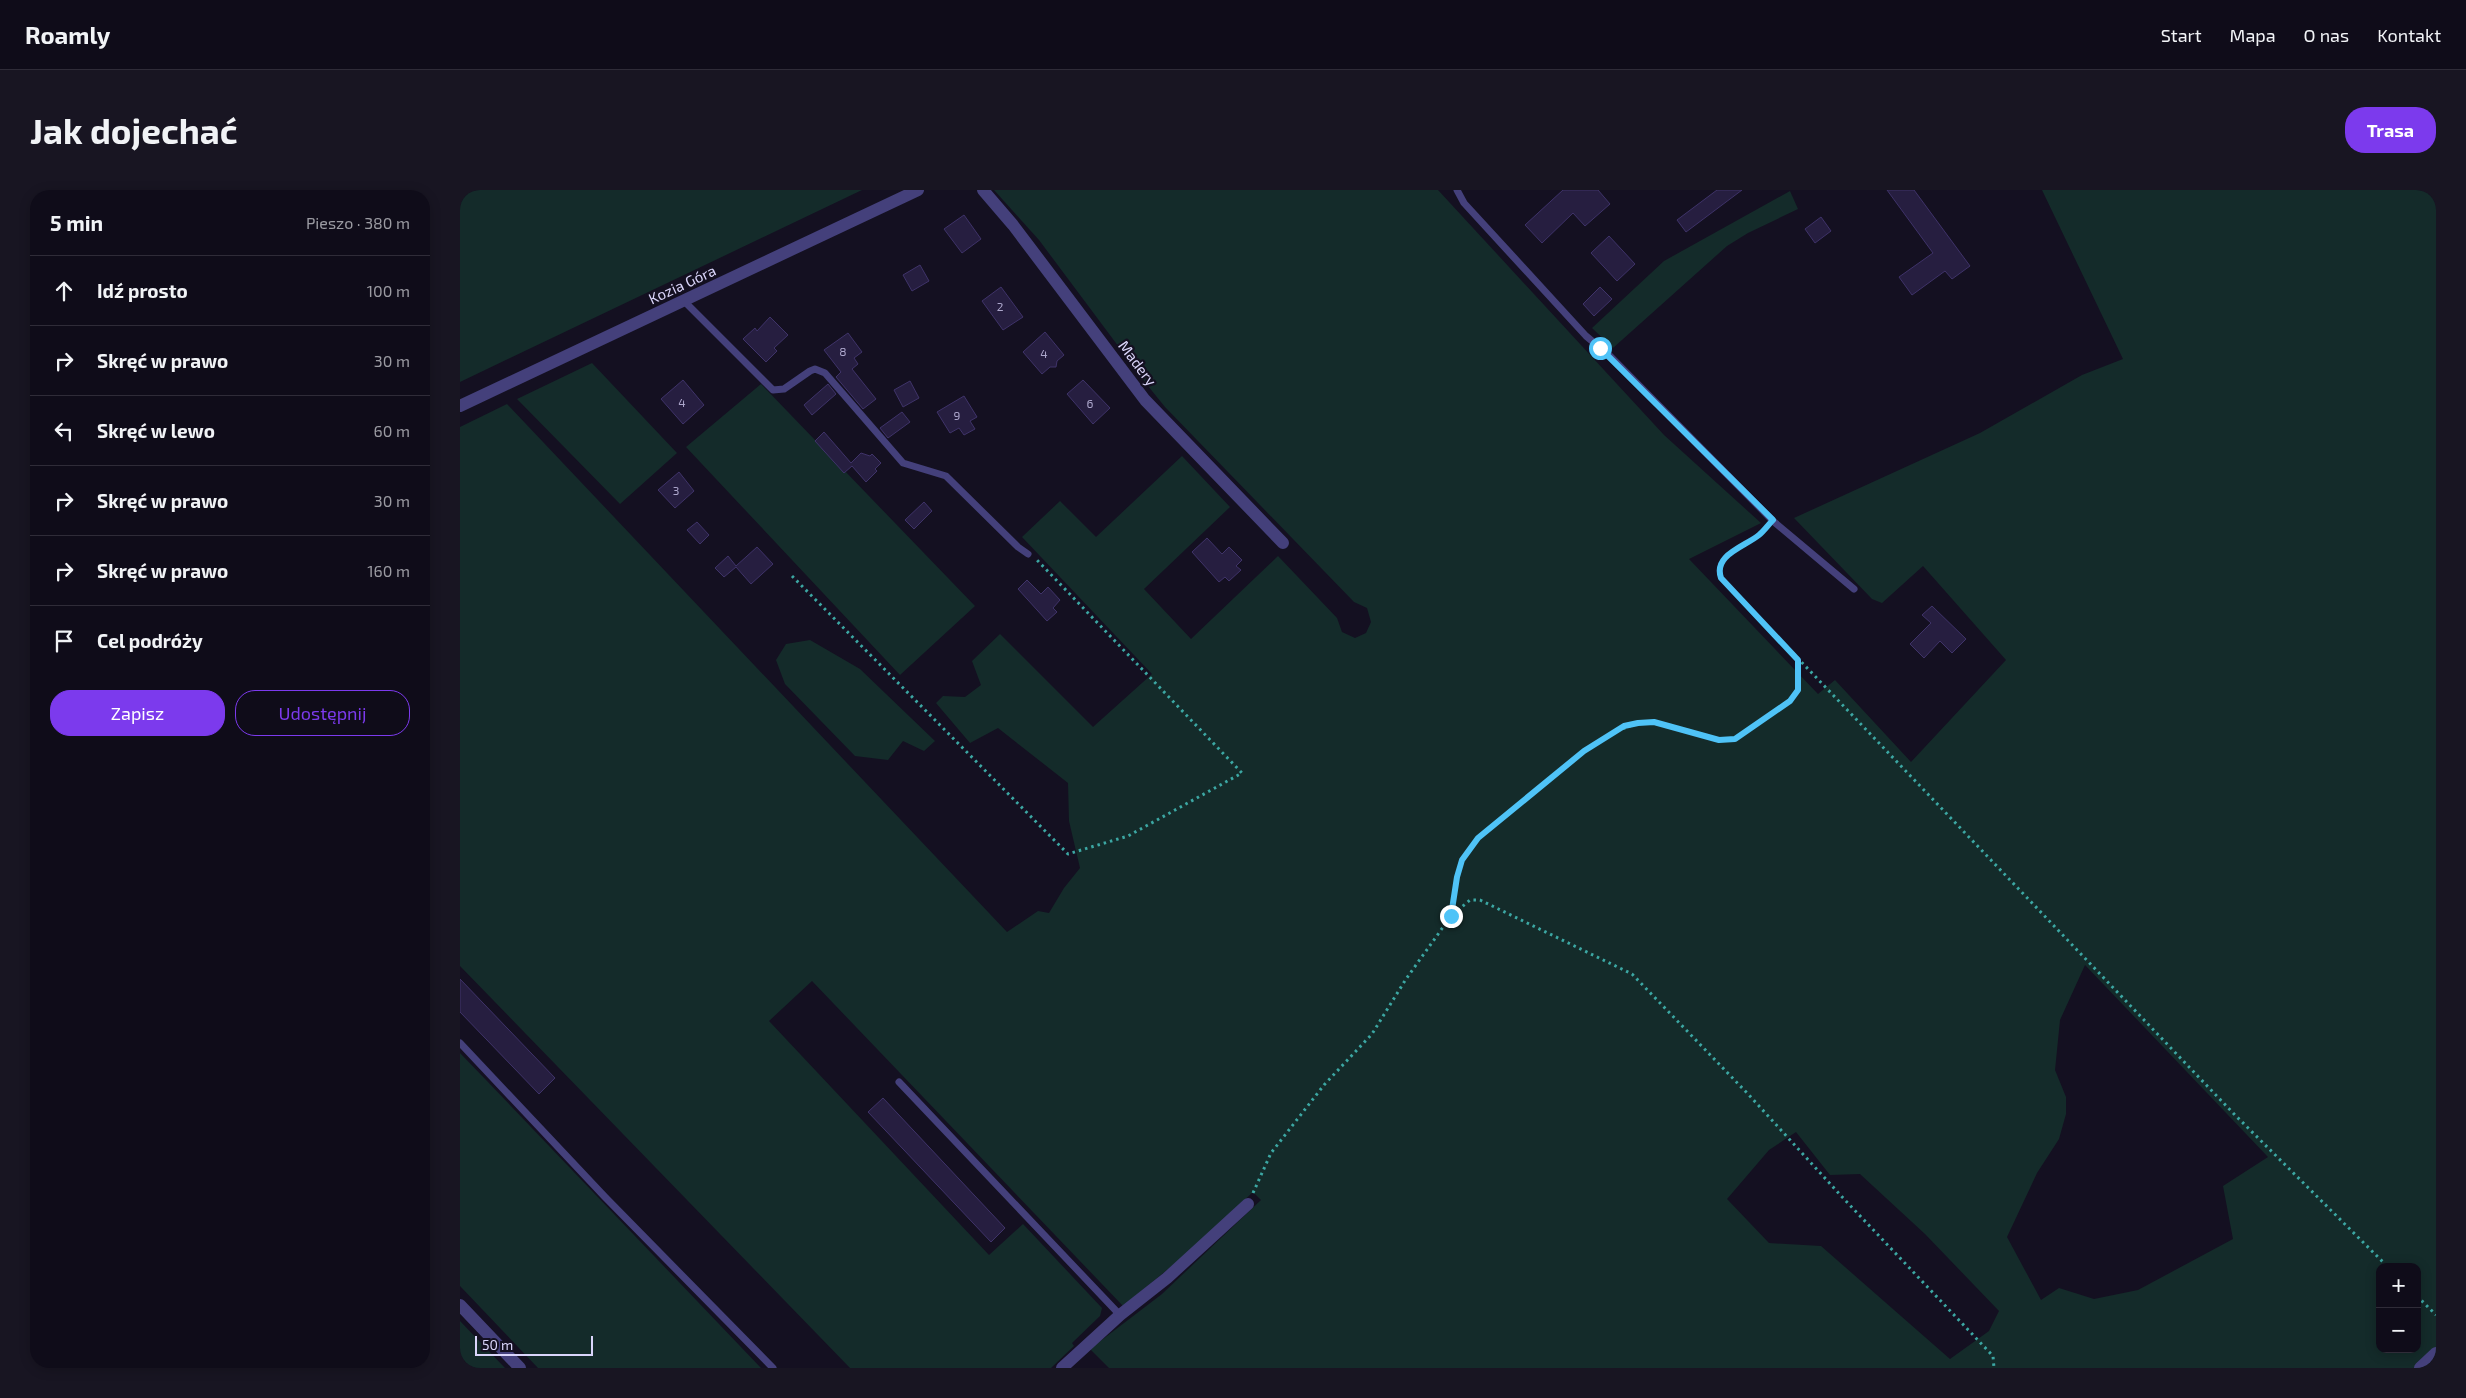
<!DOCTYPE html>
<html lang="pl">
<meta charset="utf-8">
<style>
:root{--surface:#0f0c19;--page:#181522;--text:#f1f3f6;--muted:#9b9ba2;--line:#2f2c38;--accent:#7c3aed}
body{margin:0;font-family:"Exo 2",sans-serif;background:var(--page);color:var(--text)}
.controls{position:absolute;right:15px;bottom:15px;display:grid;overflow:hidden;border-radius:10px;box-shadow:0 2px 12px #0003}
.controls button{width:45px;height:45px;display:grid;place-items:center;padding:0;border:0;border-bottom:1px solid var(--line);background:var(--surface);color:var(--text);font:25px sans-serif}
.scale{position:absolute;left:15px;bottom:12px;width:118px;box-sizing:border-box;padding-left:5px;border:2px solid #dad5fa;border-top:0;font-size:14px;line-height:18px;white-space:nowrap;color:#dad5fa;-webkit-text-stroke:4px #141021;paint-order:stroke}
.stop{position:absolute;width:15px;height:15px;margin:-11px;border:4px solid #4fc3f7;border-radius:50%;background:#fff}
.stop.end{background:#4fc3f7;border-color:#fff;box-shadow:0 1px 5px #0008}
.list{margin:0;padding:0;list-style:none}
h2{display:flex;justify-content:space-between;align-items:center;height:65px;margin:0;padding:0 20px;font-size:21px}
h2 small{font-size:16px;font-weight:400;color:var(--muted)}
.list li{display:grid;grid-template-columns:32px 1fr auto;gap:15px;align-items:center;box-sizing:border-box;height:70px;padding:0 20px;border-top:1px solid var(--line)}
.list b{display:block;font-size:19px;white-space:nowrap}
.list em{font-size:16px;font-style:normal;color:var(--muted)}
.actions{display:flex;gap:10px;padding:15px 20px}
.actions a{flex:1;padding:11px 0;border:1px solid var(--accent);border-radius:20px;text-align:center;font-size:18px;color:var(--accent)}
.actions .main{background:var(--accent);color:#fff}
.icon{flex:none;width:28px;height:28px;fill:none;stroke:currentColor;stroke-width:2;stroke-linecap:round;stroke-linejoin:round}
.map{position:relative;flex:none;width:1976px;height:1178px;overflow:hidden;border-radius:20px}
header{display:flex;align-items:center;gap:30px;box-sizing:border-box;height:70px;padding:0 25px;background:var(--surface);border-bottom:1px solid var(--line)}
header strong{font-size:24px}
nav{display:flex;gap:28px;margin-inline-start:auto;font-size:18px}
.intro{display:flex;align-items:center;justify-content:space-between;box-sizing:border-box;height:120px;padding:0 30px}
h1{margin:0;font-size:35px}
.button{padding:12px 22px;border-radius:20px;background:var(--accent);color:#fff;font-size:18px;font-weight:700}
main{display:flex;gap:30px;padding:0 30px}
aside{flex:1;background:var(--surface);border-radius:20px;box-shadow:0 2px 12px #0003}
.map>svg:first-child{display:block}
.green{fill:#142b2a;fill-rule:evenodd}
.building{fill:#261e40;stroke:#3f3369}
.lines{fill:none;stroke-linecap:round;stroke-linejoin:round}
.path{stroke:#3ca7a3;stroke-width:3;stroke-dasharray:2.5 4;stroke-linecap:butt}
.lane{stroke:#44407b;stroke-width:7}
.street{stroke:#44407b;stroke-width:12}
.route{stroke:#4fc3f7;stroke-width:6}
.labels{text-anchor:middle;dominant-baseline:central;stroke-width:4.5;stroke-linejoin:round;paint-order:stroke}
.number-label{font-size:12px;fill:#ada7cc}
.street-label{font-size:15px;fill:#dad5fa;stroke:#141021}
</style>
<header>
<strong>Roamly</strong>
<nav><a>Start</a><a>Mapa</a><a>O nas</a><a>Kontakt</a></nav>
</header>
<div class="intro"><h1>Jak dojechać</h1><a class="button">Trasa</a></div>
<main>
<aside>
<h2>5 min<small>Pieszo · 380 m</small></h2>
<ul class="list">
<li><svg class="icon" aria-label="ahead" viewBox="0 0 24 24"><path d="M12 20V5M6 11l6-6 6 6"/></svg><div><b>Idź prosto</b></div><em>100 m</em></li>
<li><svg class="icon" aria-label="right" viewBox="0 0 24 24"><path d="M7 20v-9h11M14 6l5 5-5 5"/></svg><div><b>Skręć w prawo</b></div><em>30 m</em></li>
<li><svg class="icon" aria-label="left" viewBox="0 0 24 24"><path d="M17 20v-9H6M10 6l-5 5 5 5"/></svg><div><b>Skręć w lewo</b></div><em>60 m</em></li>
<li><svg class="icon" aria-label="right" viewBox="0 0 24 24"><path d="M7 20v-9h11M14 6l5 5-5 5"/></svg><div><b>Skręć w prawo</b></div><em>30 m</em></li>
<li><svg class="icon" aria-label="right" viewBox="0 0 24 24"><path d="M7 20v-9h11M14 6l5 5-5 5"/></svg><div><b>Skręć w prawo</b></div><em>160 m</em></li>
<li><svg class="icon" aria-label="arrive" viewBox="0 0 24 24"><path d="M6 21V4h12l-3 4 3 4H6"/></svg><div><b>Cel podróży</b></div></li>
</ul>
<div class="actions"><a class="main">Zapisz</a><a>Udostępnij</a></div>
</aside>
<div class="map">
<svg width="1976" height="1178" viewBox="0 0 1976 1178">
<rect width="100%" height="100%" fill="#141021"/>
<path class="green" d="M0,0H402L0,192Z
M534,0H978L1204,245L1301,333L1229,369L1358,504L1375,490L1451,572L1546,470L1463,376L1422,413L1412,409L1334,328L1520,243L1622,185L1663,169L1582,0H1976V1178H649L630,1159L702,1104L801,1010L793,1002L724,1066L663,1116L352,791L309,831L529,1065L563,1034L642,1118L640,1126L612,1153L614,1156L591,1178H390L0,776V237L47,214L547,742L578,721L589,723L604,698L620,678L609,631L608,593L538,538L510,553L476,513L483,506L505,507L521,495L512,471L540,444L633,537L692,484L562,347L600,311L636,347L722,266L770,317L684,399L731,449L818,366L877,428L882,442L895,448L906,443L911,432L907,418L894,412L705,217L688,196L579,50ZM1625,775L1808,967L1763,996L1773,1049L1678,1100L1634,1109L1599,1098L1581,1110L1547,1047L1577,983L1599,949L1606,924V907L1595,880L1600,830ZM1336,942L1370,985L1400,984L1465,1044L1539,1121L1529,1141L1490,1169L1361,1056L1309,1053L1267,1009L1309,960ZM1920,1077H1957V1159H1920Z
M1330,1L1338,19L1288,43L1267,56L1153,158L1132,138L1204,71Z
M132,173L217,263L160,314L57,209Z
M301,194L515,416L440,485L226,257Z
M350,450L400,479L475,551L464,561L443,551L428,570L395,566L325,494L316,470L326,454Z
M0,863L27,891L301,1178H78L0,1096Z
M0,1131L45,1178H0Z"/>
<path class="building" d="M1103,0H1138L1150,14L1125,36L1113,23L1082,53L1065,35Z
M1257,0H1282L1226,42L1217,30Z
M1427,0H1454L1510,76L1492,89L1485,81L1452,105L1439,87L1473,63Z
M504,25L521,49L502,63L484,39Z
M1361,27L1371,41L1355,53L1345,39Z
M1149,46L1175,74L1157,91L1131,63Z
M460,75L469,91L452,101L443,85Z
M541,97L563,127L543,140L522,111Z
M1140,97L1152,109L1134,126L1123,114Z
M310,127L328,145L314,158L317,161L306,172L283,149L295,138L297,141Z
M585,142L604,165L597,171L596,177H590L582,184L563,162Z
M388,143L402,162L394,168L398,174L392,179L416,209L403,219L376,187L381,182L364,160Z
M223,190L244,215L223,234L201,209Z
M623,190L650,218L633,234L607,204Z
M450,191L459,208L443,217L434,200Z
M368,194L376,204L352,225L344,215Z
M504,206L517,227L510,231L515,239L504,245L499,238L490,243L477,222Z
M442,222L450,232L428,248L420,238Z
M364,242L391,273L401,263L410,266L412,264L421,273L415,279L417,281L406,292L392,276L384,283L355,251Z
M219,282L234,301L215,318L198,300Z
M464,312L472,321L454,339L445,330Z
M237,332L249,345L240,354L227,340Z
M747,348L762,364L769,357L782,370L776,376L781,380L769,391L765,387L759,392L732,362Z
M297,357L313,374L291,394L276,377L264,387L255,378L268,366L276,376Z
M567,390L581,404L588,397L600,410L593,418L597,422L587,431L558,399Z
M1472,416L1506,449L1492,463L1480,451L1464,468L1450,454L1471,433L1462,425Z
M0,789L95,888L79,904L0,822Z
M423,908L545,1038L531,1052L408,922Z"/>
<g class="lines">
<path class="path" d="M1306,339C1292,354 1252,362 1261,388L1775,925L1928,1077
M332,386L608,664L668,646L782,583L577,370
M991,726L997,687L1003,670L1018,647L1124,561L1150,544L1177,533L1194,532L1259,550L1275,549L1330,511L1339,500V470
M793,1003L811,963L864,895L912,844L946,789L991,726L1010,710H1020L1172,784L1288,904L1384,1009L1533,1166L1534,1178
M1957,1106L1976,1125"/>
<path class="lane" d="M997,0L1004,13L1126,146L1150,166L1313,331L1394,399
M224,111L313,200L324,199L350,181L355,179L365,183L443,273L486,286L558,357L568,364
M0,853L145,1007L313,1178
M439,892L660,1125"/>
<path class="street" d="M523,0L553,35L685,210L823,353
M0,216L458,0
M0,1115L60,1178
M602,1178L660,1125L707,1088L788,1014
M1960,1178L1976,1163"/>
</g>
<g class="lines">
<path class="route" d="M991,726L997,687L1002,670L1018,648L1124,561L1164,536L1178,533L1194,532L1259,550L1275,549L1330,511L1338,500V470L1261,388C1253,365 1284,357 1299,345C1304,341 1308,335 1313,330L1140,158"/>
</g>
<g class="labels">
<g class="number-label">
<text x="540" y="116">2</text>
<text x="383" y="161">8</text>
<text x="584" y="163">4</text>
<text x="222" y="212">4</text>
<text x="630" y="213">6</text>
<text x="497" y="225">9</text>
<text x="216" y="300">3</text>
</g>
<g class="street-label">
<text transform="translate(222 94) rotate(-25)">Kozia Góra</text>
<text transform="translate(678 173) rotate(53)">Madery</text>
</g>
</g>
</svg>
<div class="controls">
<button>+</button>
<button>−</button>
</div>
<div class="scale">50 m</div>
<div class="stop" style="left:1140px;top:158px"></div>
<div class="stop end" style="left:991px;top:726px"></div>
</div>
</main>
